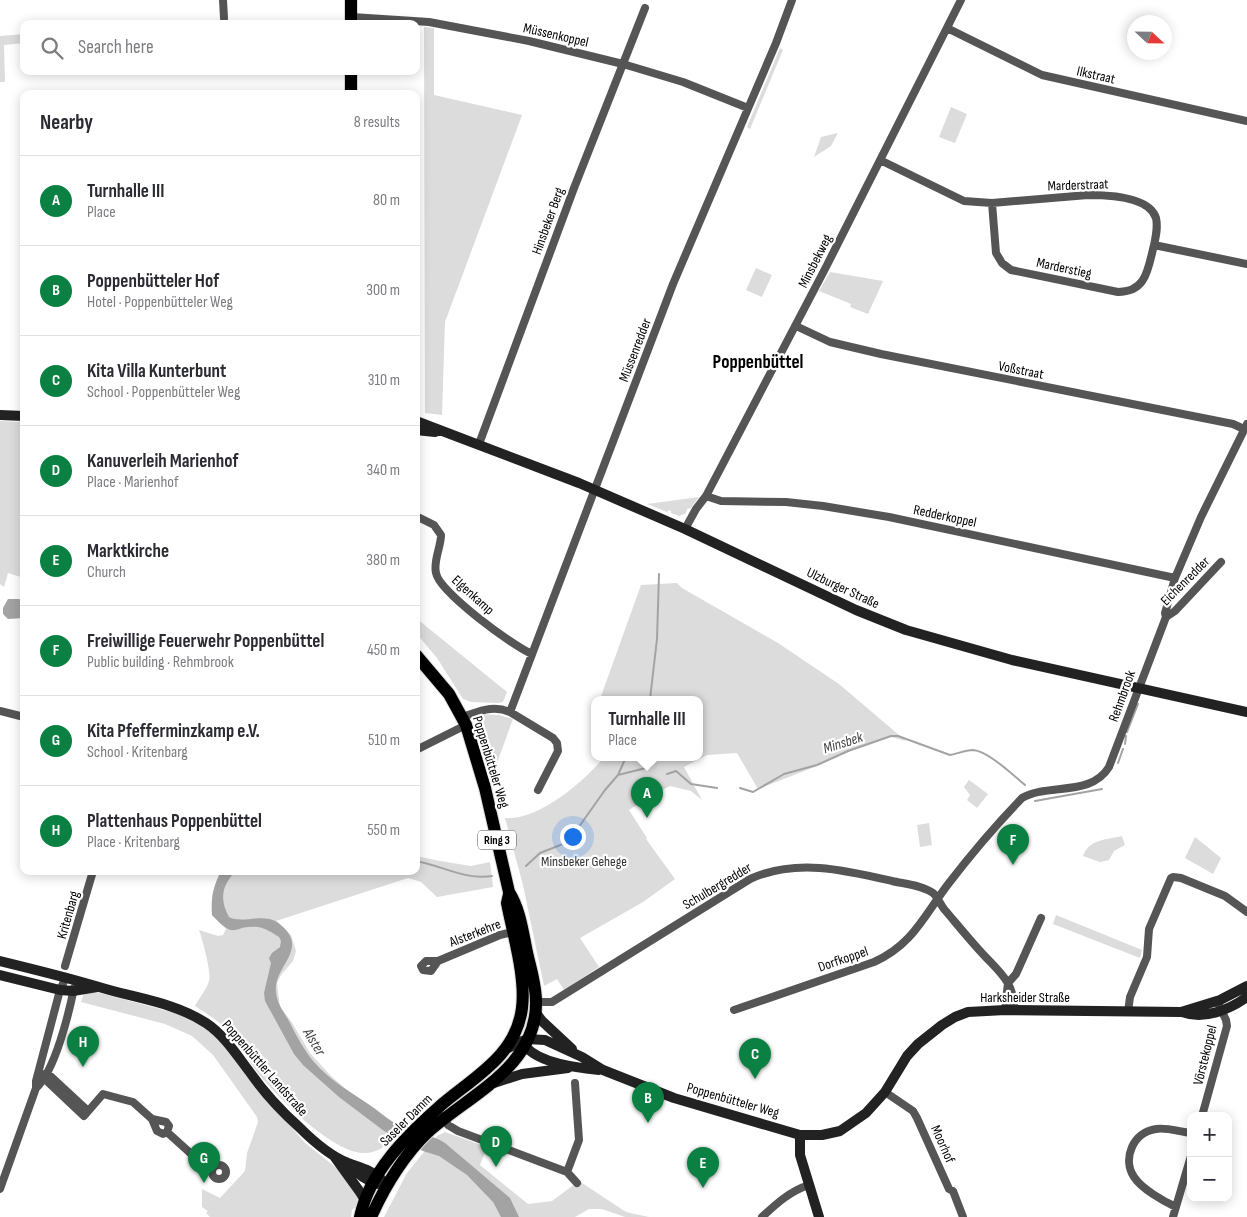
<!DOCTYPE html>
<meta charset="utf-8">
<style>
:root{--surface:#fff;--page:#f7f7f7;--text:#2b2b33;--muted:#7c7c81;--line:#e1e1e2;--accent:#0b8043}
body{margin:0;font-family:"Sofia Sans Condensed",sans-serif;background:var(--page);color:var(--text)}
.controls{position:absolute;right:15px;bottom:15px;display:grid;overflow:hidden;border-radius:10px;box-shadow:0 2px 12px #0003}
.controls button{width:45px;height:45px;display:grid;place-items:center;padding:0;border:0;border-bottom:1px solid var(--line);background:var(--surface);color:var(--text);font:25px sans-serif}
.compass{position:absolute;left:1127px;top:15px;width:45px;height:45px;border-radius:50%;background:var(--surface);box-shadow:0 2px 12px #0003;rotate:112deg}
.you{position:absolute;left:572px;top:836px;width:18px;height:18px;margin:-12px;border:4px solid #fff;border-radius:50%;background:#1a73e8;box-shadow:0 0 0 8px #1a73e833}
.badge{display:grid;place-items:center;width:32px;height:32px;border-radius:50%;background:var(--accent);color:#fff;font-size:16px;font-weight:700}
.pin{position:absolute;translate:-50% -41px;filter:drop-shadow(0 1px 2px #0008)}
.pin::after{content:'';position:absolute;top:26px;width:18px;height:15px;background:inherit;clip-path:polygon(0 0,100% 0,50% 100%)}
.popup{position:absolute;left:591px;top:696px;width:112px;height:65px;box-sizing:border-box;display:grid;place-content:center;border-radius:10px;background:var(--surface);filter:drop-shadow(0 1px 4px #0005);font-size:16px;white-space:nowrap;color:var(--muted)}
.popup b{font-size:19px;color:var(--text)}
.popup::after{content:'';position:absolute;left:50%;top:100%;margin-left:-10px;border:10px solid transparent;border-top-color:var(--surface)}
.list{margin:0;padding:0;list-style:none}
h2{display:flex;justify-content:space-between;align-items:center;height:65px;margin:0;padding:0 20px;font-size:21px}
h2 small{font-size:16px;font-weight:400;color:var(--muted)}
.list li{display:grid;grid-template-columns:32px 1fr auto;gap:15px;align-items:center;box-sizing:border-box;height:90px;padding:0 20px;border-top:1px solid var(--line)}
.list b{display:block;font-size:19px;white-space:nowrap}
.list p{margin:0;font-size:16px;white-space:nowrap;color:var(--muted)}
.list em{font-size:16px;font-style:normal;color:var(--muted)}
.icon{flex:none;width:28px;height:28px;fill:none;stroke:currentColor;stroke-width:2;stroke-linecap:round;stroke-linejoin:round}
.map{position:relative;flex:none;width:1247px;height:1217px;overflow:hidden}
.search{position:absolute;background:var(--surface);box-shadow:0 2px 12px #0003;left:20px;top:20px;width:400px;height:55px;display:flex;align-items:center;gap:12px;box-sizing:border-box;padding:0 18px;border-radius:10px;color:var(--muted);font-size:19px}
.panel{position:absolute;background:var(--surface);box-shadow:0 2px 12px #0003;left:20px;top:90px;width:400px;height:785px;border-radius:10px}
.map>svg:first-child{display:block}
.green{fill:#dcdcdc}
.water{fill:#a3a3a3}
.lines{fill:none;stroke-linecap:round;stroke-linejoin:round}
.stream{stroke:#a3a3a3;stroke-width:2}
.primary-casing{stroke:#dbdbdb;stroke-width:14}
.street{stroke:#555;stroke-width:8}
.secondary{stroke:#222;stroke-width:10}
.primary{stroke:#000;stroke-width:12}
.labels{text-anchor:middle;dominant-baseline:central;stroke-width:4.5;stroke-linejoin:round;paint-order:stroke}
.shield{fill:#fff;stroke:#4c4c4c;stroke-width:1}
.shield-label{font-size:12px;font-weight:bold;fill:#000}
.street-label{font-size:14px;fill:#000;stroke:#fff}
.park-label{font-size:14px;fill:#333;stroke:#fff}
.water-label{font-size:15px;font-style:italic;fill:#444;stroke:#fff}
.district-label{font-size:19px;font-weight:bold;fill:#000;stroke:#fff}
</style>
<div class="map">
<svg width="1247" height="1217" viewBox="0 0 1247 1217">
<rect width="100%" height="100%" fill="#fff"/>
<path class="green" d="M424,27L434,28V95L522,115L445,322L442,415L425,413Z
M24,34V43L4,45L5,82H0V36Z
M780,48L783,50L750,129L747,127Z
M951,107L967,114L955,143L939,137Z
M838,133L831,146L814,157L821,137Z
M756,268L772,275L762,297L746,290Z
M830,272L883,281L868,314L850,307L851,304L819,291Z
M0,421L24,422V578L8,573L4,587L0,584Z
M699,497L690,509L688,508L685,514L679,516L671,513V511L669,510L667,512L647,504Z
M677,583L682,588L778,643L839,684L906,741L891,737L851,751L817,766L758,789L737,753L707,755L684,767L702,800L691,791L670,786L647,798L629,810L647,838L646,839L675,879L643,902L580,938L599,967L564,990L557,979L544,986L523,885L505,818C538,821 585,781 604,757H700V699H600L641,585Z
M416,618L507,692L503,702L498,703L471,702L463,699L437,658L416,633Z
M479,714L499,715L513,719L493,774L481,735L474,721Z
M969,780L988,794L977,808L967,800L970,795L964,787Z
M929,823L932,845L920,847L917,825Z
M1122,836L1125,845L1114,851L1109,860L1100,862L1083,856C1089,839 1106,840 1122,836Z
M1195,837L1221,858L1213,874L1185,858Z
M416,856L440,861L471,866L490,862L493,887L437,897L421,882L408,878L276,921L291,935L296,951L293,961L281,975L277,983L280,1007L291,1021L310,1053L330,1075L348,1091L402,1128C392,1140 383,1152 366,1153C335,1155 282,1101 262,1078C249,1063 240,1044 226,1029C218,1020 205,1013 195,1006C199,998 207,989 209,981C212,974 202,938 199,930L218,936L223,935L226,929L212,915C211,896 213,888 221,871H416Z
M1056,915L1142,950L1140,958L1053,924Z
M96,992L175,1013L199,1023L217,1037L304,1142L339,1170L359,1195V1204L352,1210L351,1217H210L206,1213L208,1211L202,1207V1189L220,1198L245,1171L247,1153L258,1122L257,1117L213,1055L192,1036L165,1024L81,1002L84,993Z
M445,1132L487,1147L480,1165L528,1204L552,1201L579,1181L626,1212L649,1217H625L602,1209H589L575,1217H384L407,1173L437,1136Z"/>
<path class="water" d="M8,599H19L24,601V618L8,619L3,614V608Z
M221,871H236C222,885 219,899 229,917C242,924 263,913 277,922C313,948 273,965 276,992C277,1005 285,1013 290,1023C297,1037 304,1050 314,1062C330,1081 354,1094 374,1108C383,1115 392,1122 402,1128C415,1135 432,1134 445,1143L510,1198L519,1217H501L493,1202L467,1175L439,1156L423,1151L384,1131L339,1097L303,1065L294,1054L265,1001L264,993L271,963L269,958L272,953L280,947L281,941L279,937C273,933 265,928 258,927C232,924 237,942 212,915C211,896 213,888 221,871Z"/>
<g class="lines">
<path class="stream" d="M650,699L657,639L659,574
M1127,732L1138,704
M1125,744L1126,736
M1118,763L1123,749
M667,774L676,771L691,784L717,788
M618,775L626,757
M740,788L753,792L784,774L817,765L848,751L891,736H898L950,755C958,754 964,750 973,750C988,751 1013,775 1025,785
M1035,801L1102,789
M416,861C443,866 464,880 492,876
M526,866L540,853L563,844L571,838L605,790L618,775L650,767"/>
<g class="primary-casing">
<path id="primary" d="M351,0V24
M351,94V71
M360,1217C369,1173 406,1136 439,1107C472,1078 516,1057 522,1008C526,977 513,934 507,903L509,894
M371,1217C385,1186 403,1156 428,1132C469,1095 537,1067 536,1002C536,987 532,972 528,957C523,935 521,911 509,892L485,788L466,725L449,694L416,655"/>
</g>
<path class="street" d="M223,0L224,18
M352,17L429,22L529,41L623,64L683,82L748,108
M947,28L1042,75L1247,121
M880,160L964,201L992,203L1088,195C1106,195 1149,196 1156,218C1158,227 1156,236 1154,245L1247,264
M992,203L996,253L1002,263L1011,270L1118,292C1147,292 1148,268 1154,245
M796,326L830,342L881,354L1233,424L1244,429
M479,444L574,188L645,8
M706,496L721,501L786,502L823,506L889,517L1175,578
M416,516L434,525L441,535C441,547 433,561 436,573C439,592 513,646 532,654
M685,529L696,509L706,496L826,267L961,0
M1166,617L1175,611L1221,562
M0,711L24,717
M463,717C478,711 494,705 510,712
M416,750L466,725
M538,790L558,751L557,743L553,738L510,712L673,284L776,43L792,0
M438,961L431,971L423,970L421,966L426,961H438L500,935L517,931
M65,966L93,871
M1008,983L1016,974L1041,918
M536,1002H552L750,879C796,858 845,870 892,881C905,884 922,885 933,893C937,896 940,904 944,909C956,923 968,938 981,952C998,971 1015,982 1014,1010
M734,1010L874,962C913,945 925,914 949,883C972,853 996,825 1022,798C1048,783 1091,797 1109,767L1166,617L1165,613L1175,578L1201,517L1247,424
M1005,1010L1008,983
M1128,1012L1130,997L1147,957L1149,929L1171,878L1173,877L1181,878L1225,896L1247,912
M39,1071L48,1082L84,1116L103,1094L133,1102L152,1119L157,1131L163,1134L167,1132L169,1126L166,1122L152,1119
M47,1073L88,1111
M36,1088C55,1071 69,1013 74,988
M885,1092L913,1111L917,1118L949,1189L953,1191L963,1217
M443,1116L448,1125L458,1131L567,1172L577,1183
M1202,1116L1227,1026L1226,1020L1217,1001
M167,1132L209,1170L212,1171
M212 1172a7 7 0 1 1 14 0a7 7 0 1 1-14 0Z
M567,1172L579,1140L575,1083
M0,1189L36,1088V1081L60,990L66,977
M1176,1207C1163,1201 1142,1189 1134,1177C1122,1159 1133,1132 1156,1129C1166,1127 1180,1132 1191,1133
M762,1217C776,1204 790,1191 809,1185
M1173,1217L1191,1156"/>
<path class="secondary" d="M0,415L24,416
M416,421L579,483L685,529L856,610L906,630L1012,660L1247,712
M416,430L435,432
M0,961C33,969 66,977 99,987C134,998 174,1002 206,1023C224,1035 236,1054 249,1071C263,1091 280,1110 299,1127C312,1140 330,1156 348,1163C360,1167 371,1170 381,1179
M0,975L60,990L73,991L97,987
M1182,1012C1204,1020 1229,1010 1247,997
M536,1013L542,1021L572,1049
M522,1041C532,1063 578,1068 599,1070
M506,1049L527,1039L545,1040L582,1057L603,1070L674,1098L800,1135H822L840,1131L866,1113L885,1092L907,1056L918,1044L942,1025L955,1017L968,1012L1005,1010L1181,1012L1220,1000L1247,986
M494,1083L522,1074L568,1068
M800,1135V1155L819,1217
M334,1156L360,1192L365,1200
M348,1163C356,1173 366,1181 378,1184"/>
<use href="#primary" class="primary"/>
</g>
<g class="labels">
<rect class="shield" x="478" y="830.5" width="38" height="19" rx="4"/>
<g class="shield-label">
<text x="497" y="840">Ring 3</text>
</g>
<g class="street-label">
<text transform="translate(556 35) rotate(13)">Müssenkoppel</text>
<text transform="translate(1096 75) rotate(13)">Ilkstraat</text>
<text transform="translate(1078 185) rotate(-2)">Marderstraat</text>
<text transform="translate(548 221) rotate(-70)">Hinsbeker Berg</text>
<text transform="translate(815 261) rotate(-63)">Minsbekweg</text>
<text transform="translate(1064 268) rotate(12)">Marderstieg</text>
<text transform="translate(635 350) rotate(-69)">Müssenredder</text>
<text transform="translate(1021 370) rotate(11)">Voßstraat</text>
<text transform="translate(945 516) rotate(12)">Redderkoppel</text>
<text transform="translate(1185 581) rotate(-45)">Eichenredder</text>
<text transform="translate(843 588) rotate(25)">Ulzburger Straße</text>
<text transform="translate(473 595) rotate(42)">Elgenkamp</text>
<text transform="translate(1122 696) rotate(-70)">Rehmbrook</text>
<text transform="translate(491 762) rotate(73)">Poppenbütteler Weg</text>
<text transform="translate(717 886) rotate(-31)">Schulbergredder</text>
<text transform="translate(68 915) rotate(-74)">Kritenbarg</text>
<text transform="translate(475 933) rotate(-21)">Alsterkehre</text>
<text transform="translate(843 959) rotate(-19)">Dorfkoppel</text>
<text x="1025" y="997">Harksheider Straße</text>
<text transform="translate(1205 1055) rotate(-76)">Vörstekoppel</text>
<text transform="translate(265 1068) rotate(49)">Poppenbüttler Landstraße</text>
<text transform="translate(733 1100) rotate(16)">Poppenbütteler Weg</text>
<text transform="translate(406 1120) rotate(-45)">Saseler Damm</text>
<text transform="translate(943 1144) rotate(66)">Moorhof</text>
</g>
<g class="park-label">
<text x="584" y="861">Minsbeker Gehege</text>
</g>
<g class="water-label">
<text transform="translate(843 743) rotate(-18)">Minsbek</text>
<text transform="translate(314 1042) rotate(59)">Alster</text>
</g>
<g class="district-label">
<text x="758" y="362">Poppenbüttel</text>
</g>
</g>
</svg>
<div class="controls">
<button>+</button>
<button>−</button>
</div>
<svg class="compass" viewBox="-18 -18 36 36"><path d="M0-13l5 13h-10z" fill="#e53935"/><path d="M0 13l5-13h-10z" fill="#7c7c81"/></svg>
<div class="you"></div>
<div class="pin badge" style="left:647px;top:818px">A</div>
<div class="popup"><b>Turnhalle III</b>Place</div>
<div class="pin badge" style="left:648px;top:1123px">B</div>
<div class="pin badge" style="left:755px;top:1079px">C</div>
<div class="pin badge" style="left:496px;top:1167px">D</div>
<div class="pin badge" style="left:703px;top:1188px">E</div>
<div class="pin badge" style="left:1013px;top:865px">F</div>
<div class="pin badge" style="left:204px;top:1183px">G</div>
<div class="pin badge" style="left:83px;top:1067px">H</div>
<div class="search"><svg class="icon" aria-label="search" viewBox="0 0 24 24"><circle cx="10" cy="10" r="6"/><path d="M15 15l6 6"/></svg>Search here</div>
<section class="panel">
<h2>Nearby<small>8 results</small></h2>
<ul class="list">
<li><span class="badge">A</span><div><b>Turnhalle III</b><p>Place</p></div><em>80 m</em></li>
<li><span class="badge">B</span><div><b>Poppenbütteler Hof</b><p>Hotel · Poppenbütteler Weg</p></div><em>300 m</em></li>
<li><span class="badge">C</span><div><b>Kita Villa Kunterbunt</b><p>School · Poppenbütteler Weg</p></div><em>310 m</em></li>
<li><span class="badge">D</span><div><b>Kanuverleih Marienhof</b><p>Place · Marienhof</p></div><em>340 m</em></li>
<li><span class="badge">E</span><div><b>Marktkirche</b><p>Church</p></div><em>380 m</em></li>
<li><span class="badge">F</span><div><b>Freiwillige Feuerwehr Poppenbüttel</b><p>Public building · Rehmbrook</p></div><em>450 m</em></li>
<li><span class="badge">G</span><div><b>Kita Pfefferminzkamp e.V.</b><p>School · Kritenbarg</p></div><em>510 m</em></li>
<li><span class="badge">H</span><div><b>Plattenhaus Poppenbüttel</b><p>Place · Kritenbarg</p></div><em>550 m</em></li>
</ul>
</section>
</div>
